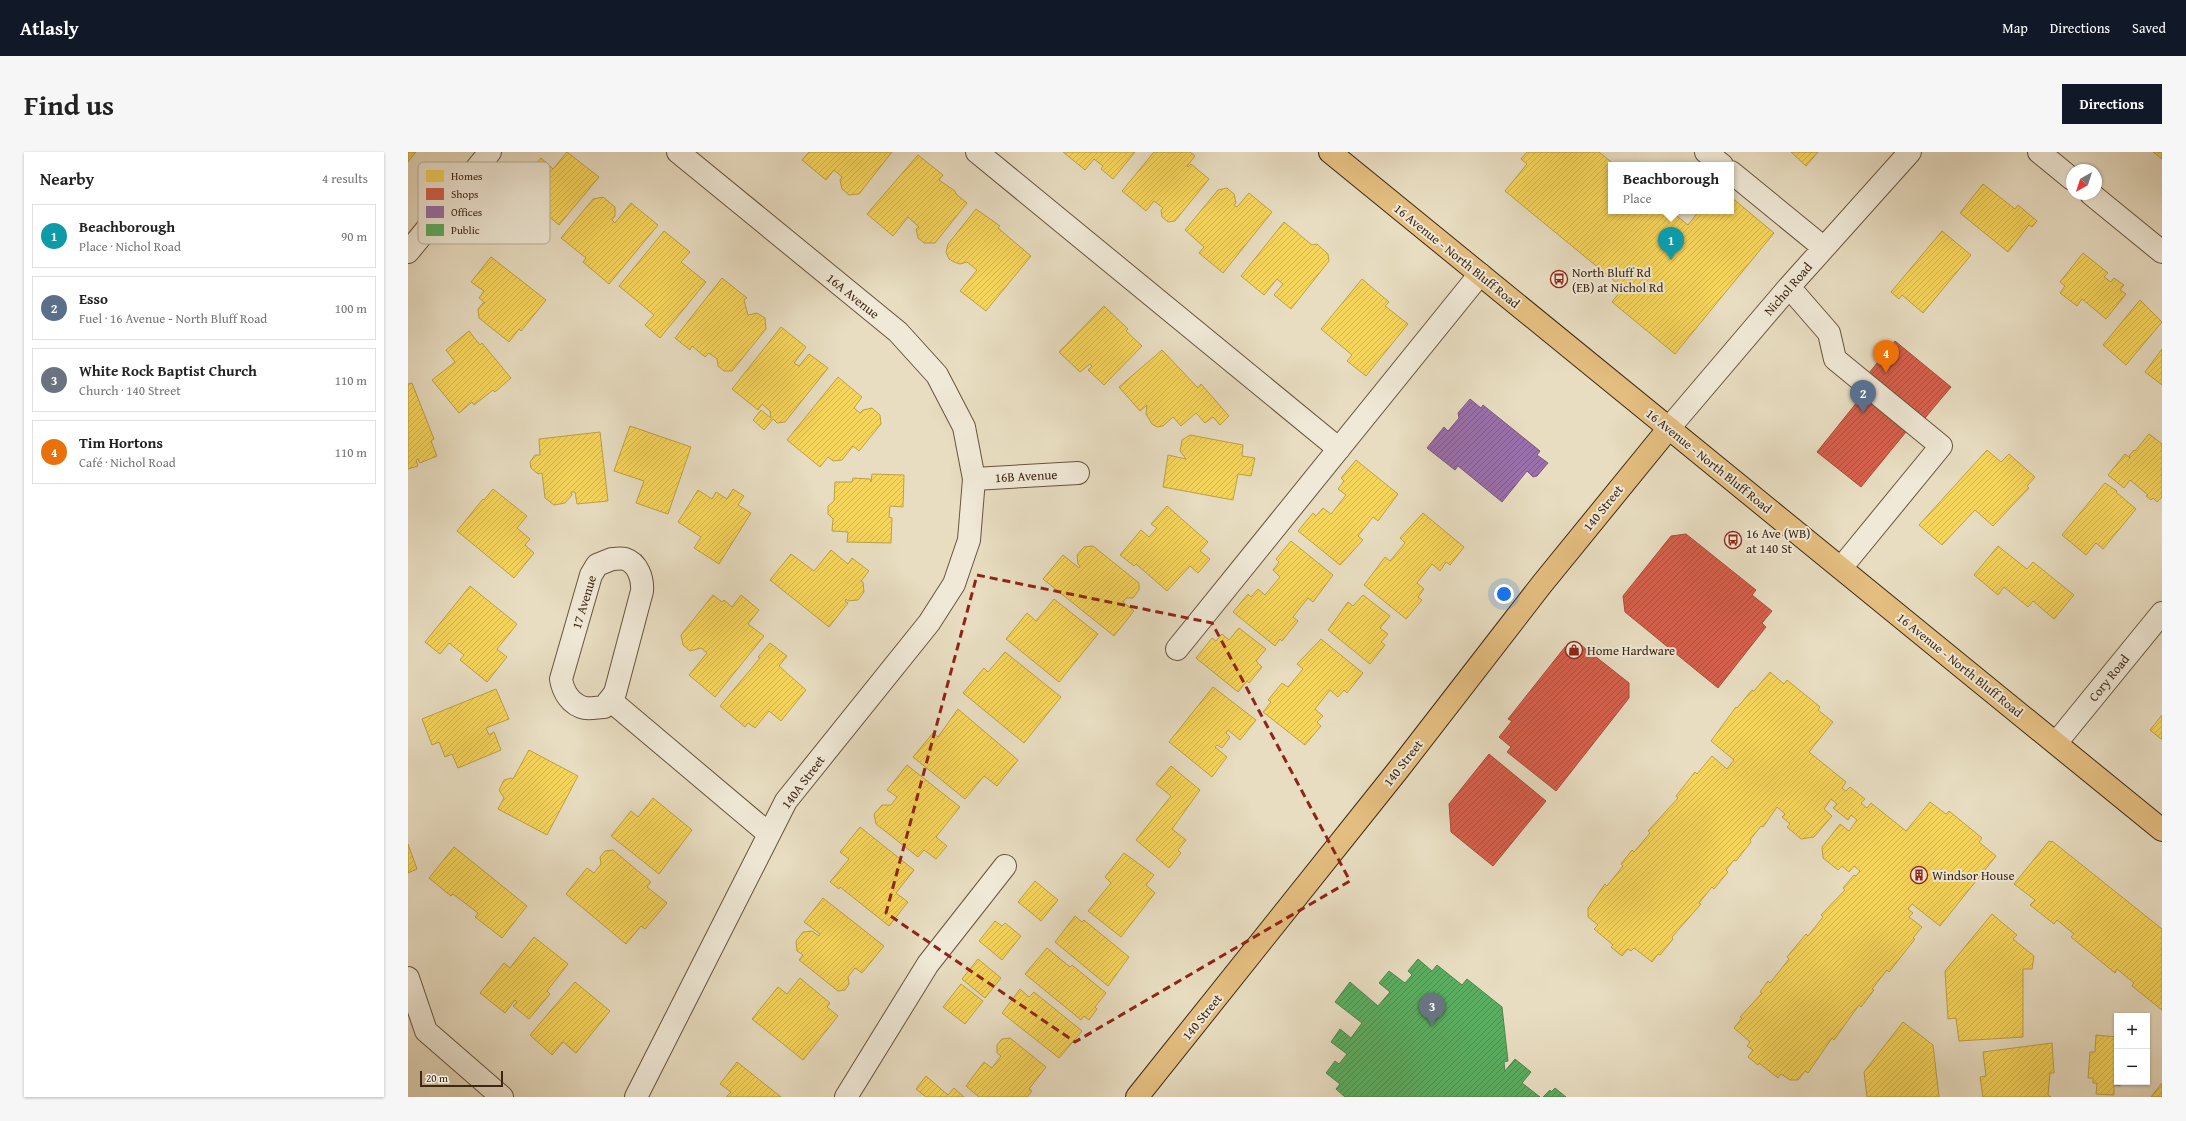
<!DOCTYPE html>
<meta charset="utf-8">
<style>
:root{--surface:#fff;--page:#f6f6f6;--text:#222;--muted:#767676;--line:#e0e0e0;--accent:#111827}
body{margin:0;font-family:"Gentium Book Plus",serif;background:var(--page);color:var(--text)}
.controls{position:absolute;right:12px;bottom:12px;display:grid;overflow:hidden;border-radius:0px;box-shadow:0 1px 3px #0004}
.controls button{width:36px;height:36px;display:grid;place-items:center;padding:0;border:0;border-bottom:1px solid var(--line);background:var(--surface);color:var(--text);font:20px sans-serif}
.compass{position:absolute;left:1658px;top:12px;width:36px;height:36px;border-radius:50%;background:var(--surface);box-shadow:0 1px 3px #0004;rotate:219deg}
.scale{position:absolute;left:12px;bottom:10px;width:83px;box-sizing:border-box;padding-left:4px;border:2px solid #3d2713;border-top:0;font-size:11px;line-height:14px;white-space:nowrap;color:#3d2713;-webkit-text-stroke:3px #f0e9d7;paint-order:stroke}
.you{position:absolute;left:1096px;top:442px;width:14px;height:14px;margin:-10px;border:3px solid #fff;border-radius:50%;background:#1a73e8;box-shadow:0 0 0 6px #1a73e833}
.badge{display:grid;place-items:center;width:26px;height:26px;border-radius:50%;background:var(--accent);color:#fff;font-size:13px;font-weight:700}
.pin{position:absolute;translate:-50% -33px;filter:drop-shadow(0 1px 2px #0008)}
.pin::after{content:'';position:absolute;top:21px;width:14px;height:12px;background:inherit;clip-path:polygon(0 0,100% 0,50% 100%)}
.popup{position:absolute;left:1200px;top:10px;width:126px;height:52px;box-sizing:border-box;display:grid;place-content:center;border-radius:0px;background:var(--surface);filter:drop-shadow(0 1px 3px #0005);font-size:13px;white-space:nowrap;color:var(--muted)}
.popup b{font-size:15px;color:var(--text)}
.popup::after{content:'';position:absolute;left:50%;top:100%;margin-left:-8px;border:8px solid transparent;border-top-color:var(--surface)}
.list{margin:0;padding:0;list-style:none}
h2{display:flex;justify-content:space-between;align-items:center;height:52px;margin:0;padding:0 16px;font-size:17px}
h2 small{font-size:13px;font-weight:400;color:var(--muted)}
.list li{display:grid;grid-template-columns:26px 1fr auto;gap:12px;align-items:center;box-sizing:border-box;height:64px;margin:0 8px 8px;padding:0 8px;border:1px solid var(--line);border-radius:0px}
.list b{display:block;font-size:15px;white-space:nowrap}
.list p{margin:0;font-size:13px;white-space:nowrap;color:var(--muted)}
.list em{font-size:13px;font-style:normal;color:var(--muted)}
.map{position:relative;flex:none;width:1754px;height:945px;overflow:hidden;border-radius:0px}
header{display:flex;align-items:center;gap:24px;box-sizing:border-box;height:56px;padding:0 20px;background:var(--accent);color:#fff}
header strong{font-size:19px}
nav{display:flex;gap:22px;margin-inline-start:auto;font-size:14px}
.intro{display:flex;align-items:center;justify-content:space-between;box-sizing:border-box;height:96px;padding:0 24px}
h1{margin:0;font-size:28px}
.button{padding:10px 18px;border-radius:0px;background:var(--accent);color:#fff;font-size:14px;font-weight:700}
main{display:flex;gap:24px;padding:0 24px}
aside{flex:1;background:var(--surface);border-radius:0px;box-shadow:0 1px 3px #0004}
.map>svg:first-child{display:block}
.homes{fill:url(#homes-hatch);stroke:#bea146}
.shops{fill:url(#shops-hatch);stroke:#a84f3c}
.offices{fill:url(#offices-hatch);stroke:#7d5a7d}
.public{fill:url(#public-hatch);stroke:#51864a}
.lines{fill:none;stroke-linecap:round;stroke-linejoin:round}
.minor-casing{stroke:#68543e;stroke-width:24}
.major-casing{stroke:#3d2713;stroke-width:24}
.minor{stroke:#f0e9d7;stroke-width:22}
.major{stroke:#e4be80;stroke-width:22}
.marked{fill:none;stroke:#8f2418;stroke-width:3;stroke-dasharray:8 5;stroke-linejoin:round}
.labels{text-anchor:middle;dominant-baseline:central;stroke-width:4;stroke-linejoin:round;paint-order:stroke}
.street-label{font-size:13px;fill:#3d2713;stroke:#f0e9d7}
.poi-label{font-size:13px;fill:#3d2713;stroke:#f0e9d7;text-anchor:start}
.key{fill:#f0e9d7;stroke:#baaf9c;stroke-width:1}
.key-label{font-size:11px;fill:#3d2713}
</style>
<header>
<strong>Atlasly</strong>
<nav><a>Map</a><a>Directions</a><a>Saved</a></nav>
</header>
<div class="intro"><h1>Find us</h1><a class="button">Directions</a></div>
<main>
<aside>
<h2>Nearby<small>4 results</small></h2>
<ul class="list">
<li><span class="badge" style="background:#0f9aa8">1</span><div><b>Beachborough</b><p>Place · Nichol Road</p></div><em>90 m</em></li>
<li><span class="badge" style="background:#5c6f8a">2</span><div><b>Esso</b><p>Fuel · 16 Avenue - North Bluff Road</p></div><em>100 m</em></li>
<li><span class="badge" style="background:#6b7280">3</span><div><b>White Rock Baptist Church</b><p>Church · 140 Street</p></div><em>110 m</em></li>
<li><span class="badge" style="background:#e8710a">4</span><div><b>Tim Hortons</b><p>Café · Nichol Road</p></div><em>110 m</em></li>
</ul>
</aside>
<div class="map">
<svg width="1754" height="945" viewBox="0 0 1754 945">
<defs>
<pattern id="homes-hatch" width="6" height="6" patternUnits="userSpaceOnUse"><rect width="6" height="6" fill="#f6d55c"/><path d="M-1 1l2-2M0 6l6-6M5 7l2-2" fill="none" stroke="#d4b74f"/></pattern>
<pattern id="shops-hatch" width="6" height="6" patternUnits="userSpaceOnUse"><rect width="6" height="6" fill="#d6604d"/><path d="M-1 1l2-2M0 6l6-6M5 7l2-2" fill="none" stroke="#af4f3f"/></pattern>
<pattern id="offices-hatch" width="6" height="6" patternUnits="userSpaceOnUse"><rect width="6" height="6" fill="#9970ab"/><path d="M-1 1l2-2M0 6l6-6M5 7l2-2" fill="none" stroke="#7e5c8a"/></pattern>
<pattern id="public-hatch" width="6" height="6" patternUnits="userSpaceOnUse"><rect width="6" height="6" fill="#5aae61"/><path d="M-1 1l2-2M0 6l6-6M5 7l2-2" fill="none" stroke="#4c8e4f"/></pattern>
</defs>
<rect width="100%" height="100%" fill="#e8ddc1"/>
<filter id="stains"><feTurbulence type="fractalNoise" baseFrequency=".005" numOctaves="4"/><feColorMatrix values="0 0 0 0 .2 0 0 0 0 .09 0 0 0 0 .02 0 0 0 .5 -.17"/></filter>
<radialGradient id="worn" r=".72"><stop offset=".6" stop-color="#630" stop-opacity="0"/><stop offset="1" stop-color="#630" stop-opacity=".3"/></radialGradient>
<path class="homes" d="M0,0H8L0,10Z
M159,0L191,25L151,73L138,62L127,65L119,58L120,49L107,38L133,6L145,17Z
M401,0H484L451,42L441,43L434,37L432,28L434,25L426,18L418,28L394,8Z
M655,0H727L705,27L693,17L695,14L686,7L677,18Z
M746,0H782L787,4L779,14L780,15L783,12L801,27L767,69L760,70L754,65L753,58L755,56L746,49L738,59L714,39Z
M1119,0H1191L1207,13H1203V59H1263L1280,73L1291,59H1323V45L1366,81L1267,202L1204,150L1215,136L1097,39L1119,12L1113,7Z
M1383,0H1410L1398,14Z
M1745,0H1754V7Z
M510,3L535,23L531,28L547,39L548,42L559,51L527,91H516L510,86L508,77L511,75L500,65L485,84L459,62Z
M1575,32L1607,57L1610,53L1629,69L1624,75L1621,73L1600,100L1552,61Z
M819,36L826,42L828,51L826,53L829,55L841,41L864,60L815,121L791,101L796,95L777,78L810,38Z
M195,45L207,55V64L204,68L207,71L223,51L250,73L201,132L175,110L178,106L153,86L185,47Z
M568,57L592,74L590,76L623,104L578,159L552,139L569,118L559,110L552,112L546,110L541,107L538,100L540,92Z
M876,70L904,93L909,92L920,102L921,109L883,157L866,143L875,132L869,127L856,143L833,124Z
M256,79L282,100L273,110L298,130L252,186L237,173L246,163L211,134Z
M1534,79L1563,103L1515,161L1494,143L1491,147L1483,140Z
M1675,101L1700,121L1696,125L1703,130L1706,126L1716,133L1712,138L1718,142L1698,167L1674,147L1669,154L1652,141L1657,134L1652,130Z
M83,105L138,148L113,179L111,177L101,190L71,166L70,157L75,151H77L71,146L76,139L63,130Z
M314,126L339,146L336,148L340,163L349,161L357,166L358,177L324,219H316L310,214L309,207L301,201L297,205L284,194L282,198L267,186Z
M954,127L981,150L977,154L1000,172L958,224L939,209L944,203L913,177Z
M1732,148L1754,170L1718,213L1695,193Z
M696,154L720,177L718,179L734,194L696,233L680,218L684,214L682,212L672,220L651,200Z
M373,175L398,195L386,211L391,214L401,202L420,216L377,270L369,271L365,267L356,278L345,268L353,258L363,266L362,259L354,252L350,258L324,237Z
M61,179L72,193L74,191L103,226L87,240L85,238L66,253L64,250L51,261L24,228L47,210L38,198Z
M1754,197V233L1737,220Z
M754,198L790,236L793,232L821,264L812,273L805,265L797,271L788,261L773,274L765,265L755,274L749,275L744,272L738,262L739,253L732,259L711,235Z
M430,225L454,245L446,256L452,261L455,258L464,256L472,263L473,272L451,299L445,294L434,308L425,309L420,305L412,315L379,288Z
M4,231L26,287L23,289L29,304L12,311L10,307L8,308L10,314L0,317V232Z
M222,274L283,295L260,362L228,351L236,329L206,319Z
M192,280L200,349L169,352L167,340H163L164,343L157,351L146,353L137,346L134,321L130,322L123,316L122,310L127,303H132L131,287Z
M1741,282L1754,292V345L1749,350L1745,346L1743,348L1738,344L1740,343L1722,328L1716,336L1700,323L1717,302L1722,306L1721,304L1726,298L1727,299Z
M782,283L835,293L834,304L847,306L843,324L830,322L825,348L755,335L760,303L778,307L772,299L774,288Z
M1579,298L1593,310L1601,302L1627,325L1619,334L1621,336L1585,374L1567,358L1534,393L1511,373Z
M948,308L990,342L970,369L965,365L950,384L955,388L932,413L890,379L905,361L908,364L915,356L923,362L938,343L930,337L936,329L933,326Z
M464,322L496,323L495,355L482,354L481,365L484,366L483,391L439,390L440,380L424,379L425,367L420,362V354L426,349L427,330H444L445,326L462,327L463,330Z
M1697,331L1709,339L1708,340L1728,357L1695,397L1688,391L1678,403L1654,383Z
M85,337L119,364L109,376L122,387L117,393L126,401L106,426L49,379L75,347L76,348Z
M325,337L336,344L330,353L343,361L311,412L286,396L293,385L270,370L290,338L304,347L308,340L319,347Z
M759,354L800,390L792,399L802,407L790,421L782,414L759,439L728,412L726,414L712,403L733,378L741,385L749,376L743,372Z
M1015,361L1056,395L1042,413L1038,410L1032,419L1024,412L1009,431L1016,437L1010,445L1014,448L998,467L956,433L977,405L982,409L997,391L992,386Z
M883,389L925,423L905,450L900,446L885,465L890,469L874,489L872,487L867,494L825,460L840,442L843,445L850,437L857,443L872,425L865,418L871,410L868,407Z
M685,394L731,431V438L725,446H718L715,450L726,459L706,484L635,427L655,403L671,416L672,414L670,412L669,403L676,395Z
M1590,394L1619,417L1625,410L1666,443L1646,467L1625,449L1620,455L1596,435L1590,443L1566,423Z
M423,398L440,412L444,406L461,419L453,429L455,430L456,440L450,448L440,449L438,447L437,449L440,451L421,475L362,428L383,402L406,419Z
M62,434L109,472L89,497L99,505L79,530L52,508L56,503L41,491L32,502L17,490Z
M305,443L314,450L316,448L324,455L333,443L351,458L340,472L356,484L307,545L281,523L299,501L293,496L282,499L275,493L273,483Z
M955,443L982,464L972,476L980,482L973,490L977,493L962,512L920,478L940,450L945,454Z
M646,447L690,482L651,530L598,487L619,461L628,469Z
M831,476L858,497L848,509L854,515L841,531L839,529L830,540L788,506L804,486L808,489L814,482L821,488Z
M913,487L955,521L939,541L936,538L930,545L922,538L907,557L915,564L909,570L913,574L897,593L855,560L863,550L860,548L874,531L880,535L895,517L889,512Z
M362,491L379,504L371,514L398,538L373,569L361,559L347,576L340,571L337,575L312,554L352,506L350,505Z
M597,500L653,545L616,591L555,541L576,516L580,520Z
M1362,520L1376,532L1379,528L1412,555L1410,558L1425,570L1401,600L1438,630L1434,636L1438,639L1442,635L1457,647L1453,651L1459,656L1463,651L1498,679L1522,650L1538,662L1541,659L1574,686L1571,690L1588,704L1532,774L1504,752L1500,757L1505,761L1501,765L1514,775L1505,786L1507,787L1481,820L1479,818L1464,837L1466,838L1453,855L1451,853L1426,888L1424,886L1400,921L1397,919L1390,928H1382L1373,922L1370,926L1351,911L1350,913L1340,905L1345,898L1339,894L1342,890L1326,876L1334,866L1332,865L1354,841L1352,840L1360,829L1362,831L1381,807L1379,805L1398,782L1400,784L1415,765L1413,763L1437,738L1435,736L1446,723L1448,724L1452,719L1446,714L1441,720L1434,714L1430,718L1415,706L1414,695L1432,672L1441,679L1449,668L1443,663L1440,668L1425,656L1429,652L1423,647L1416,657L1424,664L1406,685L1393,687L1379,675L1382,672L1374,665L1377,662L1369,655L1355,675L1353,674L1342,688L1343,690L1328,709L1326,708L1318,718L1320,720L1306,737L1304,735L1291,751L1293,752L1264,785L1265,787L1252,803L1250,802L1244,810L1226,796L1223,799L1220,797L1214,804L1203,795L1205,793L1186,777L1190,773L1180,765V756L1197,732L1199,734L1215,714L1213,712L1224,698L1226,700L1242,681L1240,679L1270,646L1268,644L1287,620L1289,622L1304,604L1319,617L1326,608L1303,589L1328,555L1329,556L1344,538L1346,539Z
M805,535L848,568L832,588L820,578L818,581L822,585L814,596L809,593L807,595L819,605L804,625L761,590Z
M88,537L101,567L78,576L81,583L86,580L93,598L50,616L44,602L37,605L31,590L24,593L14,567Z
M550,557L610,608L589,634L576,624L557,647L505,605L525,581L530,585Z
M1754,563V586L1753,587L1742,578Z
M121,598L170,624L139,683L90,657L96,646L91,638L96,628L103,626L105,627Z
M499,613L552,655L528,685L539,694L528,707L516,698L510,705L468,672L466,662L474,653H483L489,645L479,638Z
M763,614L792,638L764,677L778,688L770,698L773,701L761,716L728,688L763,644L748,632Z
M245,646L284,678L251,722L203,684L223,659L230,665Z
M452,675L506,718L488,741L500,750L481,774L432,735L431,737L422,730L441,707L432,700Z
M1641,689L1643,690L1644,689L1754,777V858L1724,834L1726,831L1709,817L1707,821L1663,785L1666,782L1649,768L1646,772L1622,753L1627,748L1606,732Z
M0,692L9,717L0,721Z
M46,695L119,754L94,786L67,765L70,761L45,742L43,744L21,726Z
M205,698L243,730L239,735L259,751L237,777L233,774L218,792L158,742L179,716L186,721L193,712L192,705L197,699Z
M716,701L746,723L738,733L747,741L713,785L680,759L703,731L697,725Z
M627,729L650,748L633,769L610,750Z
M415,746L476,794L454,821L447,816L440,825L441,832L437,838L430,839L391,808L395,803L389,799L388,789L395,780L404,779L411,784L412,782L396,770Z
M1584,762L1609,783L1605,787L1626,804L1624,817H1615V885L1551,889L1548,866L1540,867L1537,819Z
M667,764L674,770L676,768L721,805L700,834L647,790Z
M587,769L594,774L597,771L613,784L594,808L571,789Z
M126,785L160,812L139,839L142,842L121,867L105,854L109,850L107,848L97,861L72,841L96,811L102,816Z
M639,796L662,815L664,813L698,841L687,855L689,857L681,868L676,864L673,868L617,822Z
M570,807L593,826L577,846L554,827Z
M392,826L422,851L419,855L430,864L395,908L344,867L370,835L379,842Z
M167,830L202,859L168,901L155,890L144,903L122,883Z
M553,832L575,849L557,872L535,855Z
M612,837L621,845L626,840L674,879L651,906L594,861Z
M1495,870L1525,893L1531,945H1459L1456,920Z
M1688,883L1709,885V930H1712V934L1706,933V943L1688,942L1689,931H1685V926H1680L1682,900H1687Z
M602,886L638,915L621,937L624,939L619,945H571L558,934L576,910L584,916L593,904L589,901V893L594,887Z
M1644,891L1646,921H1642L1640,943L1643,945H1575L1572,925L1578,924L1575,900Z
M329,910L373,945H318L323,940L312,932Z
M518,924L540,943L546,936L556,945H518L508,937Z
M1754,931V945H1743Z"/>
<path class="shops" d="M1487,189L1543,235L1517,266L1461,221Z
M1458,239L1502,275L1453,335L1409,300Z
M1278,382L1348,438L1344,443L1364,459L1354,471L1358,475L1310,536L1217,460L1215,444L1263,384Z
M1173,493L1221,531V546L1148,639L1099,600L1103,595L1091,585L1104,569L1100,567L1157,495Z
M1081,602L1138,649L1085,714L1043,680L1041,652Z"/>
<path class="offices" d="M1062,247L1073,256L1075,253L1132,299L1129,303L1140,311L1129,324L1125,325L1119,319L1094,350L1050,314L1047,318L1019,296L1036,275L1040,279L1051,266L1050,261Z"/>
<path class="public" d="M1010,807L1024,819L1029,813L1054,833L1059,827L1094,855L1100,909L1096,910L1097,919L1107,907L1123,920L1114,931L1132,945H937L928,937L932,932L918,921L927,909L931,912L939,902L923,890L932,877L943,886L954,871L927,850L942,830L970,854L982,840L971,831L981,819L997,831L1004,823L1000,819Z
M1147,936L1158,945H1135L1142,938L1143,940Z"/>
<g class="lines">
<g class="minor-casing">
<path id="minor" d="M569,0L931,297
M1298,0L1314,13
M1631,0L1664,27
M1323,20L1416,96
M1683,42L1754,100
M0,100L82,0
M1381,135L1421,181L1427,207L1533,294L1433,416
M1261,276L1381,135L1502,0
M566,327L670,321
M204,407C208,407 213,406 217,407C230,411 235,427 234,439L207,541L196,555C191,555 183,557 177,556C163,553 155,540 153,527L183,423L189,413Z
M769,497L1072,122
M202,548L361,682
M1648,591L1754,461
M0,826L18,879L94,945
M228,945L378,649L521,471L546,432L561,388L566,327L556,275L529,223L490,180L270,0
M438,945L520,812L597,714"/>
</g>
<g class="major-casing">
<path id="major" d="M922,0L1754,678
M729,945L990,618L1134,432L1261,276"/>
</g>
<use href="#minor" class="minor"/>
<use href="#major" class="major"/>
</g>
<path class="marked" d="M569,423L804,471L942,729L667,890L478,761Z"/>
<defs>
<g id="bus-ring" transform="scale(0.9)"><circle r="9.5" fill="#f0e9d7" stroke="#8f2418" stroke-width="1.5"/><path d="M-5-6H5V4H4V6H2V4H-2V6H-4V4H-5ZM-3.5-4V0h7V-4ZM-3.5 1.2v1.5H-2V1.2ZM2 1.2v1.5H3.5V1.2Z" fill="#8f2418"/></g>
<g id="shop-ring" transform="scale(0.9)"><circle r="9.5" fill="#f0e9d7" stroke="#8f2418" stroke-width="1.5"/><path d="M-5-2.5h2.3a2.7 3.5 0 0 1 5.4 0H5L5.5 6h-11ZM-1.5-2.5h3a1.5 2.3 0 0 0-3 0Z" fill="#8f2418"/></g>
<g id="building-ring" transform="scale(0.9)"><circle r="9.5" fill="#f0e9d7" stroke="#8f2418" stroke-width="1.5"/><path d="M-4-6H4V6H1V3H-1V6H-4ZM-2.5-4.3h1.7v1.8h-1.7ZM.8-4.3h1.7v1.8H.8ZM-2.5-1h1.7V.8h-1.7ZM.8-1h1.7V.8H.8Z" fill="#8f2418"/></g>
</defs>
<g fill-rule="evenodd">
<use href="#bus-ring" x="1151" y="127"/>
<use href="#bus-ring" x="1325" y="388"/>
<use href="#shop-ring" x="1166" y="498"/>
<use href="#building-ring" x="1511" y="723"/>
</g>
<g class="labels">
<g class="street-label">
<text transform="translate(1049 104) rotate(39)">16 Avenue - North Bluff Road</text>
<text transform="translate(1380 137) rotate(-49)">Nichol Road</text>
<text transform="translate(445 144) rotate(39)">16A Avenue</text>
<text transform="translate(1301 309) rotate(39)">16 Avenue - North Bluff Road</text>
<text transform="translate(618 324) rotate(-3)">16B Avenue</text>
<text transform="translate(1195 356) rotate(-51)">140 Street</text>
<text transform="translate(176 450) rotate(-73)">17 Avenue</text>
<text transform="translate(1552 513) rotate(39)">16 Avenue - North Bluff Road</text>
<text transform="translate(1701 526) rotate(-51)">Cory Road</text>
<text transform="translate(995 611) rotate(-52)">140 Street</text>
<text transform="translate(395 630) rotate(-53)">140A Street</text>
<text transform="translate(794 865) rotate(-51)">140 Street</text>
</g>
<g class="poi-label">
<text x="1164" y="120">North Bluff Rd<tspan x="1164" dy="15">(EB) at Nichol Rd</tspan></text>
<text x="1338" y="381">16 Ave (WB)<tspan x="1338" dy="15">at 140 St</tspan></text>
<text x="1179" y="498">Home Hardware</text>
<text x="1524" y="723">Windsor House</text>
</g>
</g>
<rect x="10" y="10" width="132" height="82" rx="6" class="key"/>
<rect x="18" y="18" width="18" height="12" fill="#f6d55c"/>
<rect x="18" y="36" width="18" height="12" fill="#d6604d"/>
<rect x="18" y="54" width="18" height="12" fill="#9970ab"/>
<rect x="18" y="72" width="18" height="12" fill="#5aae61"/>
<g class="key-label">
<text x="43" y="28">Homes</text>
<text x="43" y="46">Shops</text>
<text x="43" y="64">Offices</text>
<text x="43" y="82">Public</text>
</g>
<rect width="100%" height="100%" filter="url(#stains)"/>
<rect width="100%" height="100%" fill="url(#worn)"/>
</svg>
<div class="controls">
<button>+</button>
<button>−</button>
</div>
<svg class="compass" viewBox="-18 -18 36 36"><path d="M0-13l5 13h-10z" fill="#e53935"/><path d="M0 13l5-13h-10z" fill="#767676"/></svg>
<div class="scale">20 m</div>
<div class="you"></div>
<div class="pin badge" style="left:1263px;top:108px;background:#0f9aa8">1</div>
<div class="popup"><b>Beachborough</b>Place</div>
<div class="pin badge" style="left:1455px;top:261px;background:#5c6f8a">2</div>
<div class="pin badge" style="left:1024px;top:874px;background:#6b7280">3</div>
<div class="pin badge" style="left:1478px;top:221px;background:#e8710a">4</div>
</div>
</main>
